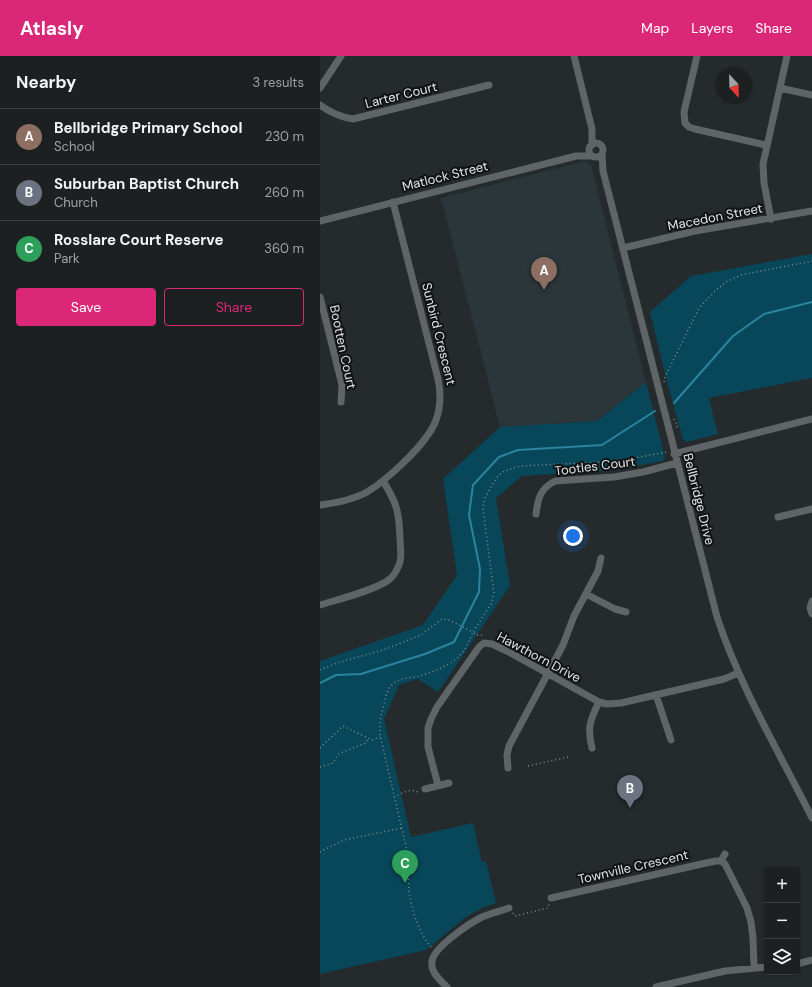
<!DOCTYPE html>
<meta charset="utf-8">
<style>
:root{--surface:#1c2021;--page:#25282a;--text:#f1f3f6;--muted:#a0a3a5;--line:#3a3e3f;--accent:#db2777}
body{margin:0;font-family:"DM Sans",sans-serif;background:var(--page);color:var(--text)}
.controls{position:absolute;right:12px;bottom:12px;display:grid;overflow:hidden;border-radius:4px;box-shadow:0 1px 3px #0004}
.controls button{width:36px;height:36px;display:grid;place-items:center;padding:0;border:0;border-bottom:1px solid var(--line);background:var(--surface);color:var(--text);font:20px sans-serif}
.compass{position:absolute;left:396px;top:12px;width:36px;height:36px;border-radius:50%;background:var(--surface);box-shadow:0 1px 3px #0004;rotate:158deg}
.you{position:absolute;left:253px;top:480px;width:14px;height:14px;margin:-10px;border:3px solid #fff;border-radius:50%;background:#1a73e8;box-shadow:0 0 0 6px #1a73e833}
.badge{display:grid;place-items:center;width:26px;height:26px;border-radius:50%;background:var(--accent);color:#fff;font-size:13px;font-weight:700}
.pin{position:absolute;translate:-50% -33px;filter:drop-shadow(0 1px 2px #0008)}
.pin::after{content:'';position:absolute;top:21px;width:14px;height:12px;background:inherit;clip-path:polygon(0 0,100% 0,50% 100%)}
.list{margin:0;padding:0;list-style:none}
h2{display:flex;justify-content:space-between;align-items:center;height:52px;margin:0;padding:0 16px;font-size:17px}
h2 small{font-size:13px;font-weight:400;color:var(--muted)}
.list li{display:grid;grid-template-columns:26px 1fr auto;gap:12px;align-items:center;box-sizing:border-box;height:56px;padding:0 16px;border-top:1px solid var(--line)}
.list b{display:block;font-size:15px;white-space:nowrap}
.list p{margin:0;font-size:13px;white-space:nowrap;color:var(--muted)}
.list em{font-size:13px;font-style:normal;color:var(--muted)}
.actions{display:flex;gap:8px;padding:12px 16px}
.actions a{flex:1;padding:9px 0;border:1px solid var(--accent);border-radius:4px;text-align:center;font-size:14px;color:var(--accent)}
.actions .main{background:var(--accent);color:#fff}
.icon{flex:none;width:22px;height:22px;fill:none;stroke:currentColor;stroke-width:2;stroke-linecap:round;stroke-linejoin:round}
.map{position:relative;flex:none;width:492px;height:931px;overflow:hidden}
header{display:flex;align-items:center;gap:24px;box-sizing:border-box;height:56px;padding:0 20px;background:var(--accent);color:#fff}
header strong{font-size:19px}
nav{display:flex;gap:22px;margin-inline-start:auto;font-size:14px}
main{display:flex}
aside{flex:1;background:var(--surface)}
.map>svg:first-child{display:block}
.built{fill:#2a363a}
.green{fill:#084759}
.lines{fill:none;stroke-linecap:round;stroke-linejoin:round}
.stream{stroke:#2b849f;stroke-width:2}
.path{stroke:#85898b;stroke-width:1.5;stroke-dasharray:1 3;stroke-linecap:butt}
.minor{stroke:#5f6567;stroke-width:7}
.labels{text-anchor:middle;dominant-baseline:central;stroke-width:4;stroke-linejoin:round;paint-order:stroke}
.street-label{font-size:13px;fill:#e1e4e6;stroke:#101213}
</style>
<header>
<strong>Atlasly</strong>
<nav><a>Map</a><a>Layers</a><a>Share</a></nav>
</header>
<main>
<aside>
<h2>Nearby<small>3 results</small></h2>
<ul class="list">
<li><span class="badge" style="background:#8d6e63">A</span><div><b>Bellbridge Primary School</b><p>School</p></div><em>230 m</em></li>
<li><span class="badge" style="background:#6b7280">B</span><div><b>Suburban Baptist Church</b><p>Church</p></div><em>260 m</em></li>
<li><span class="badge" style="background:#2e9e5b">C</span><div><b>Rosslare Court Reserve</b><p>Park</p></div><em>360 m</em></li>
</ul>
<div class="actions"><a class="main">Save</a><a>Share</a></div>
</aside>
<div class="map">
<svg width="492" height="931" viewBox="0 0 492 931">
<rect width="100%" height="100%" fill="#252a2c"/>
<path class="built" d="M265,105L271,109L326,326L277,365L180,371L121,142Z"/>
<path class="green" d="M492,198V322L389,342L398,378L367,386L363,384L347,326L330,256L371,220Z
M326,326L345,401L343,405L294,414L202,420L176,442L190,530L118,636L98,623L79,629L64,663L91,781L153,767L162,806L166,805L176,847L162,852L146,861L106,894L0,918V605L103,569L137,519L123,423L180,371L277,365Z"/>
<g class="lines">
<path class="stream" d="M354,347L413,280L444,258L492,246
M0,627L16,619L41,618L105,598L134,586L159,536L160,513L149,459L153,429L179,401L198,394L282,389L335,355"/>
<path class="path" d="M344,326L345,321L379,252L395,235L406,226L421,219L492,205
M354,363L357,369V374
M0,614L17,607L66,593L101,579L122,563L129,564L153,576L171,548L174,537L163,453L164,444L171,431L178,420L184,415L200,410L281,406L314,402L347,396
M0,692L23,670L52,684L60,681
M208,710L248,701
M0,711L13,707L18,698L46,687L48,682
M74,741C83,737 89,732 98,736
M0,796L24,784L82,772
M193,857L195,860L228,852L229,848
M111,891C99,877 92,855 89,836C88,824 89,812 88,799L60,679C59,668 61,658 64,648C66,640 67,632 74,627C80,622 88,622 95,621C110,617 128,611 139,600C146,594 149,584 153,576L157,579H164"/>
<path class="minor" d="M254,0L272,73V89
M377,0L364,56L365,67L369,71L375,73L446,89
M0,32L21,0
M460,32L492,39
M0,49C11,57 20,61 33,63L169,29
M269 94a7 7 0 1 1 14 0a7 7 0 1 1-14 0Z
M282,98L283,115L397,561C420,631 459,696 492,762
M451,163L444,127L443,108L467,0
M0,165L256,100H272
M303,192L375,175L492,155
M0,241L22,329L21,346
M354,398L492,363
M0,449C16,447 33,444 47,436C67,424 108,387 116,364C121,350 121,337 118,323L73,146
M216,458C218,442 220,433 235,425L294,421L323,416L357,407
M458,461L492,453
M266,538L295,553L306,556
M492,545L490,552L492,558
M0,549C16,544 60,533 71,522C75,518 78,512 80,506C82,499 80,490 80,482C79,456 77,447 63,425
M336,639L351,684
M272,692C267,672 270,664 279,646
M188,712L187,699L189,690L243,589L254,560L278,515L281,502
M118,729L108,691V672L111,663L117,651L159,591L164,587L172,588L189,596L279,646L287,648L301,647L404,623L418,617
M105,733L129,727
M401,805L405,798
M231,842L386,807L396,805H401L405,808L427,852L431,866L433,882L434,911
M477,908L492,904
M127,931C120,924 110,916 112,905C114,891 150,867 162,861C171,857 180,855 189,852
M336,931L405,915L447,911"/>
</g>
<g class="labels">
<g class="street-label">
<text transform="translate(81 39) rotate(-14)">Larter Court</text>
<text transform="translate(125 120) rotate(-14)">Matlock Street</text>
<text transform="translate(395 161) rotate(-11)">Macedon Street</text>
<text transform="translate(119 278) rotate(76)">Sunbird Crescent</text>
<text transform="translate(23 291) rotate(78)">Bootten Court</text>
<text transform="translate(275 410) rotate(-7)">Tootles Court</text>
<text transform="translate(379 443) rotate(76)">Bellbridge Drive</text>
<text transform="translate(219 601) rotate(28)">Hawthorn Drive</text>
<text transform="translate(313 811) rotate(-13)">Townville Crescent</text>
</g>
</g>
</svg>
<div class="controls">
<button>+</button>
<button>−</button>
<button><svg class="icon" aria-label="layers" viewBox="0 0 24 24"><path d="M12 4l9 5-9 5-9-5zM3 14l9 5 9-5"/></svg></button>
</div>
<svg class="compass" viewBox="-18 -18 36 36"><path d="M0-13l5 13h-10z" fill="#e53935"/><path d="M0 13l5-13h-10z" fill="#a0a3a5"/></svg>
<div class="you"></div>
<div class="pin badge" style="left:224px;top:234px;background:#8d6e63">A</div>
<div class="pin badge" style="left:310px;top:752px;background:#6b7280">B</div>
<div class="pin badge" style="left:85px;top:827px;background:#2e9e5b">C</div>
</div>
</main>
